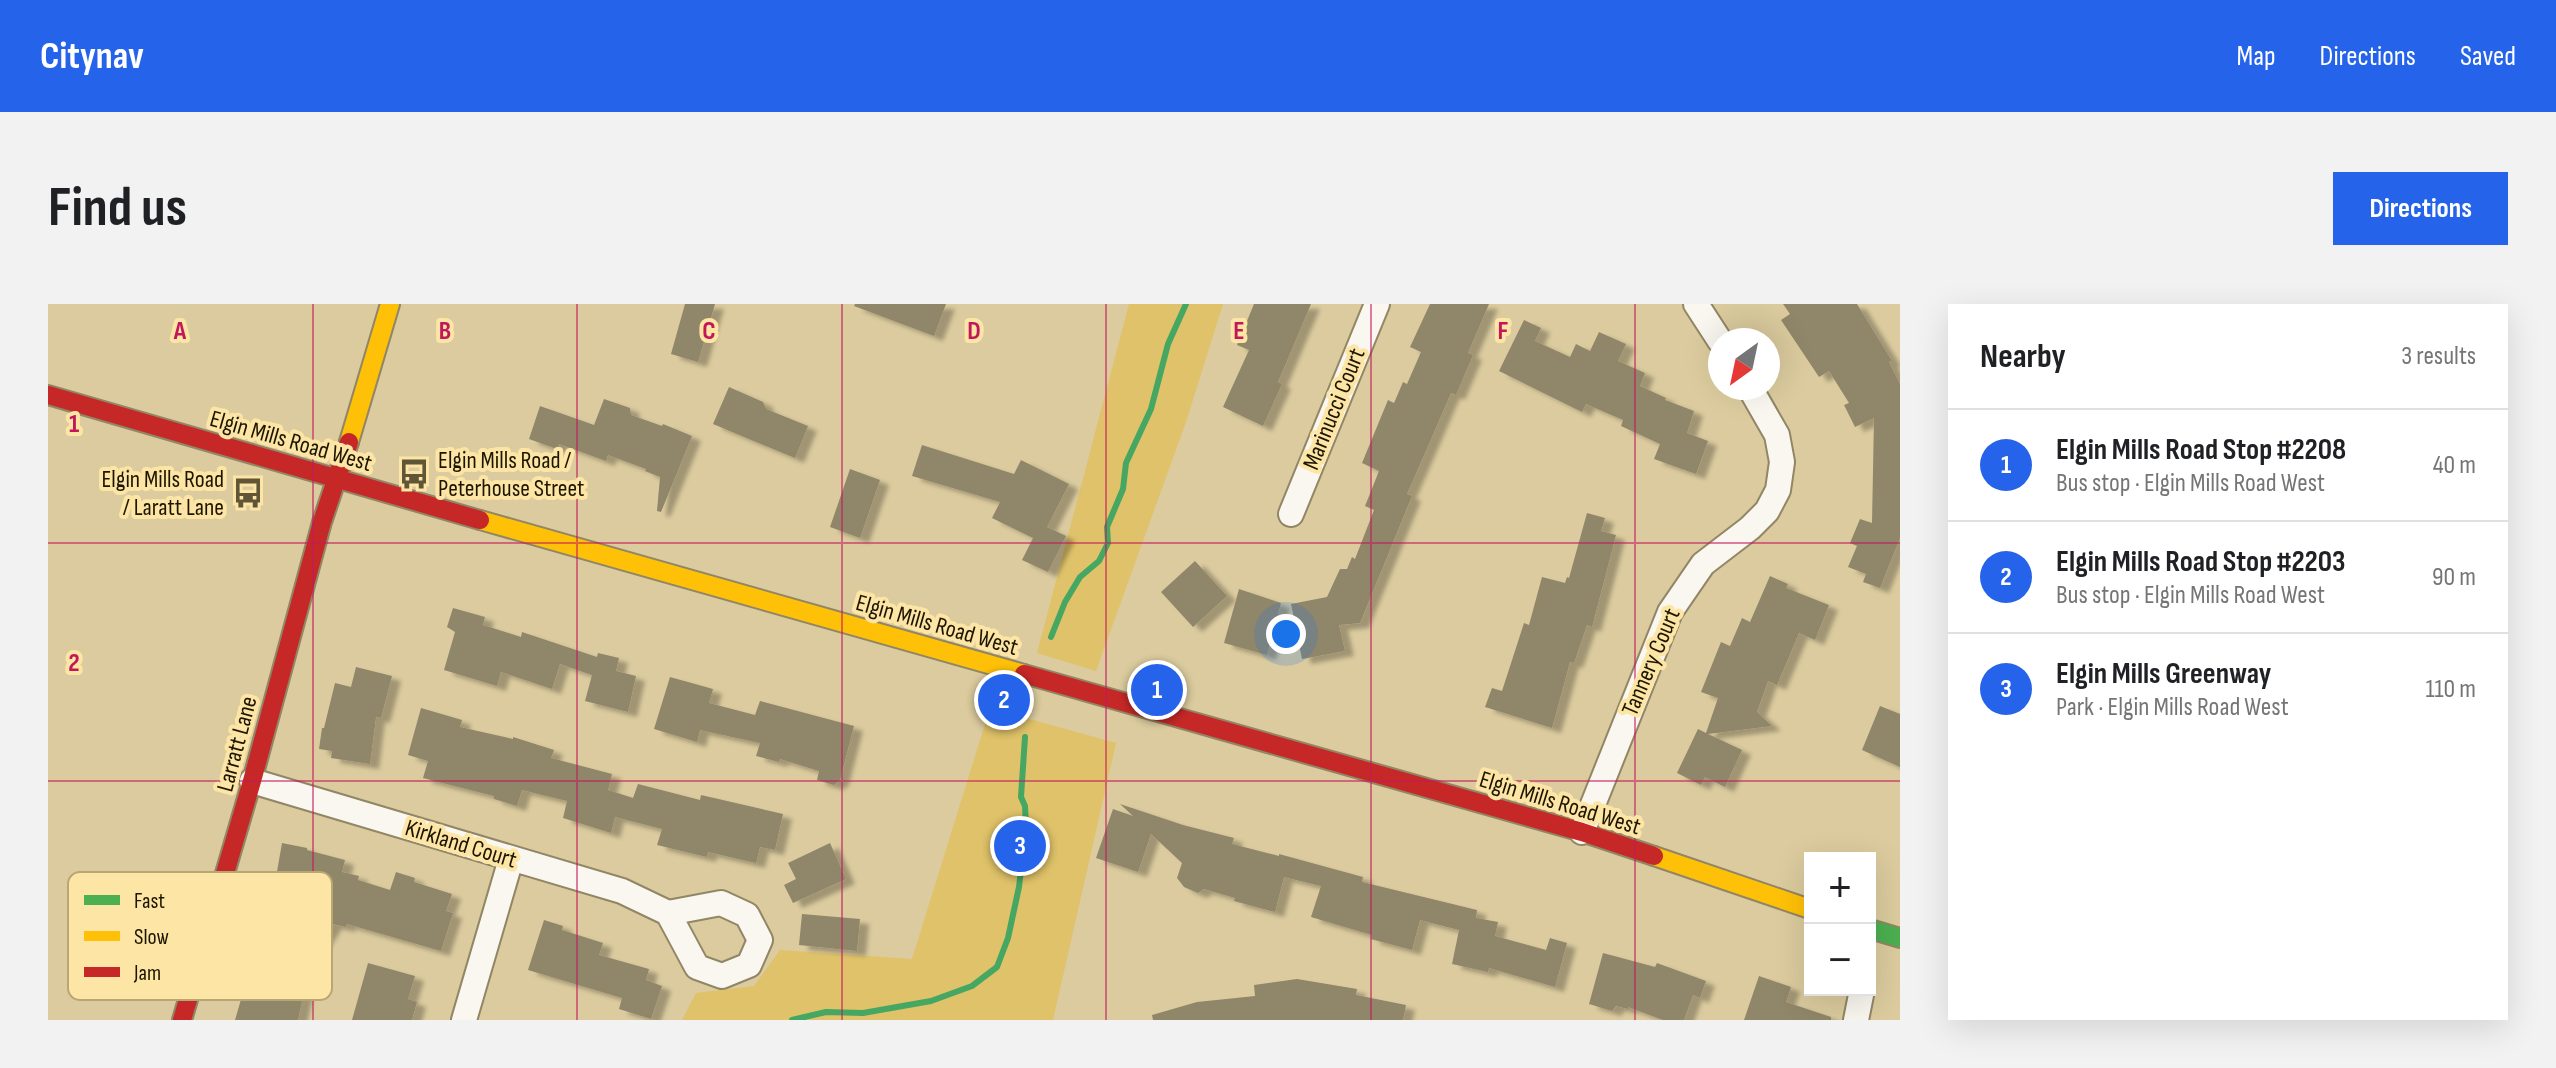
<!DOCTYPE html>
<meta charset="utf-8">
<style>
:root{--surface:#fff;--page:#f2f2f2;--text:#202124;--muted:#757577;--line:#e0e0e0;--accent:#2563eb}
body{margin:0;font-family:"Sofia Sans Condensed",sans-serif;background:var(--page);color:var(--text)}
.controls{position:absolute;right:24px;bottom:24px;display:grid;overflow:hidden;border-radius:0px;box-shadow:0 8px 32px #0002}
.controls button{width:72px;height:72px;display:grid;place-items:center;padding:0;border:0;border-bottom:2px solid var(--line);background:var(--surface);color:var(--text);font:40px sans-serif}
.compass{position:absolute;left:1660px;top:24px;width:72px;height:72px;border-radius:50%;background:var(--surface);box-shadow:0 8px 32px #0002;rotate:213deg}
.you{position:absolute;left:1238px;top:330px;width:28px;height:28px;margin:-20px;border:6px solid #fff;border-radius:50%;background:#1a73e8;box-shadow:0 0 0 12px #1a73e833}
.badge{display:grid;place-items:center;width:52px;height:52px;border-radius:50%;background:var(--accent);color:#fff;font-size:26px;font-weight:700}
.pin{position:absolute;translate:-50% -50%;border:4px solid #fff;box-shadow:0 2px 8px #0006}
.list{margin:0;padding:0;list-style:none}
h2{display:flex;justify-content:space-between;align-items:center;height:104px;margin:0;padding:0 32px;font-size:34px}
h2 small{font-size:26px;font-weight:400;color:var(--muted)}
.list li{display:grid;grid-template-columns:52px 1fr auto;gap:24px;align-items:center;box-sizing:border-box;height:112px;padding:0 32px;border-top:2px solid var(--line)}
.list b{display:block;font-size:30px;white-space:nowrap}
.list p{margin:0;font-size:26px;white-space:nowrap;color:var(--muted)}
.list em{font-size:26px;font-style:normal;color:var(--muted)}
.map{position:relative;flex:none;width:1852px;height:716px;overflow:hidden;border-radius:0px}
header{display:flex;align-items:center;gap:48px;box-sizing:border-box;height:112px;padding:0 40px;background:var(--accent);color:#fff}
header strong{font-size:38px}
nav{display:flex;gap:44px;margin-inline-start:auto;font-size:28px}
.intro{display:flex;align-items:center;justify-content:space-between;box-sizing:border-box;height:192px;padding:0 48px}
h1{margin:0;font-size:56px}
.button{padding:20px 36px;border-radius:0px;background:var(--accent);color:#fff;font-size:28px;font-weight:700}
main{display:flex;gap:48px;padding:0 48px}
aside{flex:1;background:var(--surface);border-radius:0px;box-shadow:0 8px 32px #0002}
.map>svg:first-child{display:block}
.green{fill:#dfc269}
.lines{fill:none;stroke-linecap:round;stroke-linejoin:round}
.stream{stroke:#46a762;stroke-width:6}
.building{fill:#908669;filter:url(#shadow)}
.street-casing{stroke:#918665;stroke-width:28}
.fast-casing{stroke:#918665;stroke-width:22}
.slow-casing{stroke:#918665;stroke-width:22}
.jam-casing{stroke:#918665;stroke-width:22}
.street{stroke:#faf7f0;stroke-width:24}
.fast{stroke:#4caf50;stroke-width:18}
.slow{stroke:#ffc107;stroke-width:18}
.jam{stroke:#c62828;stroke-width:18}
.grid{fill:none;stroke:#c2185b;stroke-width:2;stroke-opacity:0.55}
.labels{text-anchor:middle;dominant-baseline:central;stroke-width:8;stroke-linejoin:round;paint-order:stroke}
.street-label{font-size:24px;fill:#1d1500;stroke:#fce5a5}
.poi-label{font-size:24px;fill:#1d1500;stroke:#fce5a5;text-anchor:start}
.key{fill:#fce5a5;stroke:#b9a773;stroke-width:2}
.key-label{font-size:22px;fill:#1d1500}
.grid-label{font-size:26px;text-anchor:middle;font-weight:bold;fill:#c2185b;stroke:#fce5a5;stroke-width:8;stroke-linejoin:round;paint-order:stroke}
</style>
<header>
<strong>Citynav</strong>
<nav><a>Map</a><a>Directions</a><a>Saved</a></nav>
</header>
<div class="intro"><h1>Find us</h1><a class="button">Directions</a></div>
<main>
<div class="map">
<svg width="1852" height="716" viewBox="0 0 1852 716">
<defs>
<filter id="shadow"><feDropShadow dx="9" dy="5" stdDeviation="2" flood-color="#0004"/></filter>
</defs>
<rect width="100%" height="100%" fill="#dbcb9e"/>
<path class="green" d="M1081,0H1175L1138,118L1048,367L989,349Z
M942,404L1068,439L1005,716H634L648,689L706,682L732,646L864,655Z"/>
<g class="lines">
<path class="stream" d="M1003,333L1017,298L1032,273L1051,257L1060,239L1059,223L1075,185L1078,159L1103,105L1120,40L1138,0
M744,716L778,708L815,709L883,697L924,682L949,663L960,634L971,583L978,523L977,502L973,493L977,433"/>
</g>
<path class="building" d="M637,0H667L650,58L623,50Z
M807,0H898L886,32L806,2Z
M1206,0H1263L1230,78L1234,80L1215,122L1175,103L1201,46L1189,41Z
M1382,0H1441L1420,49L1425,51L1408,91L1403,89L1384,133L1359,190L1364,192L1312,319L1291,321L1297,347L1254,355L1243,300L1279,293L1292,265H1299L1304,253L1307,255L1326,206L1317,202L1331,167L1314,159L1340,96L1346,99L1355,78L1359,80L1373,48L1362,43Z
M1735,0H1809L1844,57L1841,58L1852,80V234L1832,284L1815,278L1818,270L1800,263L1809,242L1802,239L1812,215L1824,219L1826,114L1807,123L1796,101L1801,99L1781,67L1771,73L1733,16L1742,10Z
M1476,16L1493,24L1487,37L1522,53L1528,40L1542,47L1551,28L1578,40L1570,57L1597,69L1592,82L1618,94L1617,96L1646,107L1639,129L1660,137L1648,170L1606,155L1612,140L1573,122L1575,116L1538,100L1534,108L1451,67Z
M681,83L715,98L718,105L760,122L747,154L665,120Z
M556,95L582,104L583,111L614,122L615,120L644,132L613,208L609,207L612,173L597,167L598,165L560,151L558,157L511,140L509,145L481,135L492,102L546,121Z
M874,141L966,170L973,156L1021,180L999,223L1018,232L1000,268L974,256L985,234L944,214L952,198L864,172Z
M802,165L832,176L812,234L782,223Z
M1539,209L1557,214L1553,227L1568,231L1544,323L1539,321L1526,359L1522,358L1504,424L1437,403L1444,384L1454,387L1476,319L1481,321L1494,273L1517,279L1519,273L1521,274Z
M1147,257L1179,292L1145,323L1113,288Z
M1722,272L1740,280L1738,284L1781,301L1767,336L1751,329L1729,381L1720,377L1709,408L1724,422L1660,430L1694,446L1677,483L1657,473L1653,481L1629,469L1650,425L1658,429L1670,394L1653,388L1673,338L1682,342L1694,314L1702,318Z
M1191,285L1233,299L1219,351L1176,339Z
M405,304L437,313L435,321L473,333L474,328L549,353L550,349L571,354L568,367L588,372L580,408L537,397L544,371L512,360L504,385L453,368L449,382L396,366L407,328L399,323Z
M308,363L344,372L333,414L328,413L322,460L283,454L284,447L271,445L274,424H276L287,379L303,383Z
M622,373L665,385L661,399L707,411L712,397L806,422L792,476L786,481L769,476L771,467L732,455L731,458L708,452L712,439L652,426L649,438L606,425Z
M1832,402L1852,410V463L1814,446Z
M373,404L414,416L412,423L465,435V433L506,446L503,454L564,470L560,486L585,494L590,480L652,496L653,491L735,510L727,546L712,543L708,559L660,548L659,553L609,541L614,525L567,513L563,529L515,514L519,497L474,486L469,502L446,495V492L375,474L380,457L360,451Z
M1072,500L1135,521L1186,534L1184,540L1231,552V550L1315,573L1314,578L1429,606L1428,614L1450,618L1447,632L1498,646L1502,634L1519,639L1507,683L1441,664L1440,668L1404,660L1411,626L1372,616L1364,646L1323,635L1324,631L1263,613L1273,582L1236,573L1227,608L1186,597L1187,594L1156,585L1150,589L1136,583L1129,574L1134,559L1103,530L1090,568L1048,554L1065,505L1085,512Z
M234,539L259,544V546L297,556L294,568L311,572L310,576L342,586L348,568L367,574L366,578L404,590L398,607L405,609L393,647L299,620L298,623L285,620L265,652L269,657L265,669H260L250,716H187L208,644L221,648L226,631L254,640L263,604L224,596Z
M782,539L798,575L745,599L736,581L748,575L740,559Z
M754,610L812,615L809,647L751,641Z
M496,616L515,622L514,626L555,639L551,651L601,665L598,676L614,682L603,715L571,705L574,694L480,666Z
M1555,649L1607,663L1609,659L1658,677L1652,694L1645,691L1636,716H1615L1580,703V705L1568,702L1564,707L1541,700Z
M320,659L367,672L360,695L369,698L364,716H304Z
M1711,672L1743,683L1738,698L1783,713V716H1696Z
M1249,675L1309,685L1308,691L1358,701L1355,716H1105L1104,711L1149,698L1207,692L1206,681Z"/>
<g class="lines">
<g class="street-casing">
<path id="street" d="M1648,0L1672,37
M1243,210L1329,0
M204,477L574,587L620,609L649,663L674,672L701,661L712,636L699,611L673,599L620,609
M1534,528L1622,308L1655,260L1702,224L1719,207L1730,186L1734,158L1729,131L1702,84
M416,716L463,555
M1808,716L1814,686"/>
</g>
<g class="fast-casing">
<path id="fast" d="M1822,625L1852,634"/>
</g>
<g class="slow-casing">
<path id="slow" d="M301,138L342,0
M432,216L976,370
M1606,552L1762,605"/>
</g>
<g class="jam-casing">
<path id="jam" d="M0,91L432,216
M976,370L1534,528L1606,552
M134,716L204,477L274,218L301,138"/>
</g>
<use href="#street" class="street"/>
<use href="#fast" class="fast"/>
<use href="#slow" class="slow"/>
<use href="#jam" class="jam"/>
</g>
<path class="grid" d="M265,0V716M529,0V716M794,0V716M1058,0V716M1323,0V716M1587,0V716M0,239H1852M0,477H1852"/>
<defs>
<g id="bus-bare" transform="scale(2.4)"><path d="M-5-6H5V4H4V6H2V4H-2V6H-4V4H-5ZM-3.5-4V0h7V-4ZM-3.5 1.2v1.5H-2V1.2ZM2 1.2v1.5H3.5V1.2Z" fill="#605537" stroke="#fce5a5" stroke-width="2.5" paint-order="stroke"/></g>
</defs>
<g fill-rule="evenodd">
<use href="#bus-bare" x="366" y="170"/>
<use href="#bus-bare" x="200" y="189"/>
</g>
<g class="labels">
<g class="street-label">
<text transform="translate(1286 105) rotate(-68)">Marinucci Court</text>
<text transform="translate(243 137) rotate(16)">Elgin Mills Road West</text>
<text transform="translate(889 321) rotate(16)">Elgin Mills Road West</text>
<text transform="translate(1603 358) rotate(-67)">Tannery Court</text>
<text transform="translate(189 440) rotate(-75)">Larratt Lane</text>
<text transform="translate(1512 499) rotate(17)">Elgin Mills Road West</text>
<text transform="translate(413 540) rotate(17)">Kirkland Court</text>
</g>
<g class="poi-label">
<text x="390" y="156">Elgin Mills Road /<tspan x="390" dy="28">Peterhouse Street</tspan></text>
<text x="176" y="175" text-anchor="end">Elgin Mills Road<tspan x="176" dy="28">/ Laratt Lane</tspan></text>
</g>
</g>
<rect x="20" y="568" width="264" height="128" rx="12" class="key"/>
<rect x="36" y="591" width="36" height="10" fill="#4caf50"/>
<rect x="36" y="627" width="36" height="10" fill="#ffc107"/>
<rect x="36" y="663" width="36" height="10" fill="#c62828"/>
<g class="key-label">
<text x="86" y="604">Fast</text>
<text x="86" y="640">Slow</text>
<text x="86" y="676">Jam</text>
</g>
<g class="grid-label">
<text x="132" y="35">A</text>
<text x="397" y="35">B</text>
<text x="661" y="35">C</text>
<text x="926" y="35">D</text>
<text x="1191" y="35">E</text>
<text x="1455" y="35">F</text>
<text x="26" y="128">1</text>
<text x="26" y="367">2</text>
</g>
</svg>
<div class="controls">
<button>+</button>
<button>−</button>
</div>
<svg class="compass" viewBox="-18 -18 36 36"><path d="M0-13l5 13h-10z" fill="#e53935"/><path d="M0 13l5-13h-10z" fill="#757577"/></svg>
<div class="you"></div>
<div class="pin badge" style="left:1109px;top:386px">1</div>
<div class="pin badge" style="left:956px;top:396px">2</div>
<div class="pin badge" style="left:972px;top:542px">3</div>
</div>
<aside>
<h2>Nearby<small>3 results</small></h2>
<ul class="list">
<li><span class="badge">1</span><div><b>Elgin Mills Road Stop #2208</b><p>Bus stop · Elgin Mills Road West</p></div><em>40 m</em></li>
<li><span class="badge">2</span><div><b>Elgin Mills Road Stop #2203</b><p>Bus stop · Elgin Mills Road West</p></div><em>90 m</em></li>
<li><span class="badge">3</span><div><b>Elgin Mills Greenway</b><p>Park · Elgin Mills Road West</p></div><em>110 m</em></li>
</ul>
</aside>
</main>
